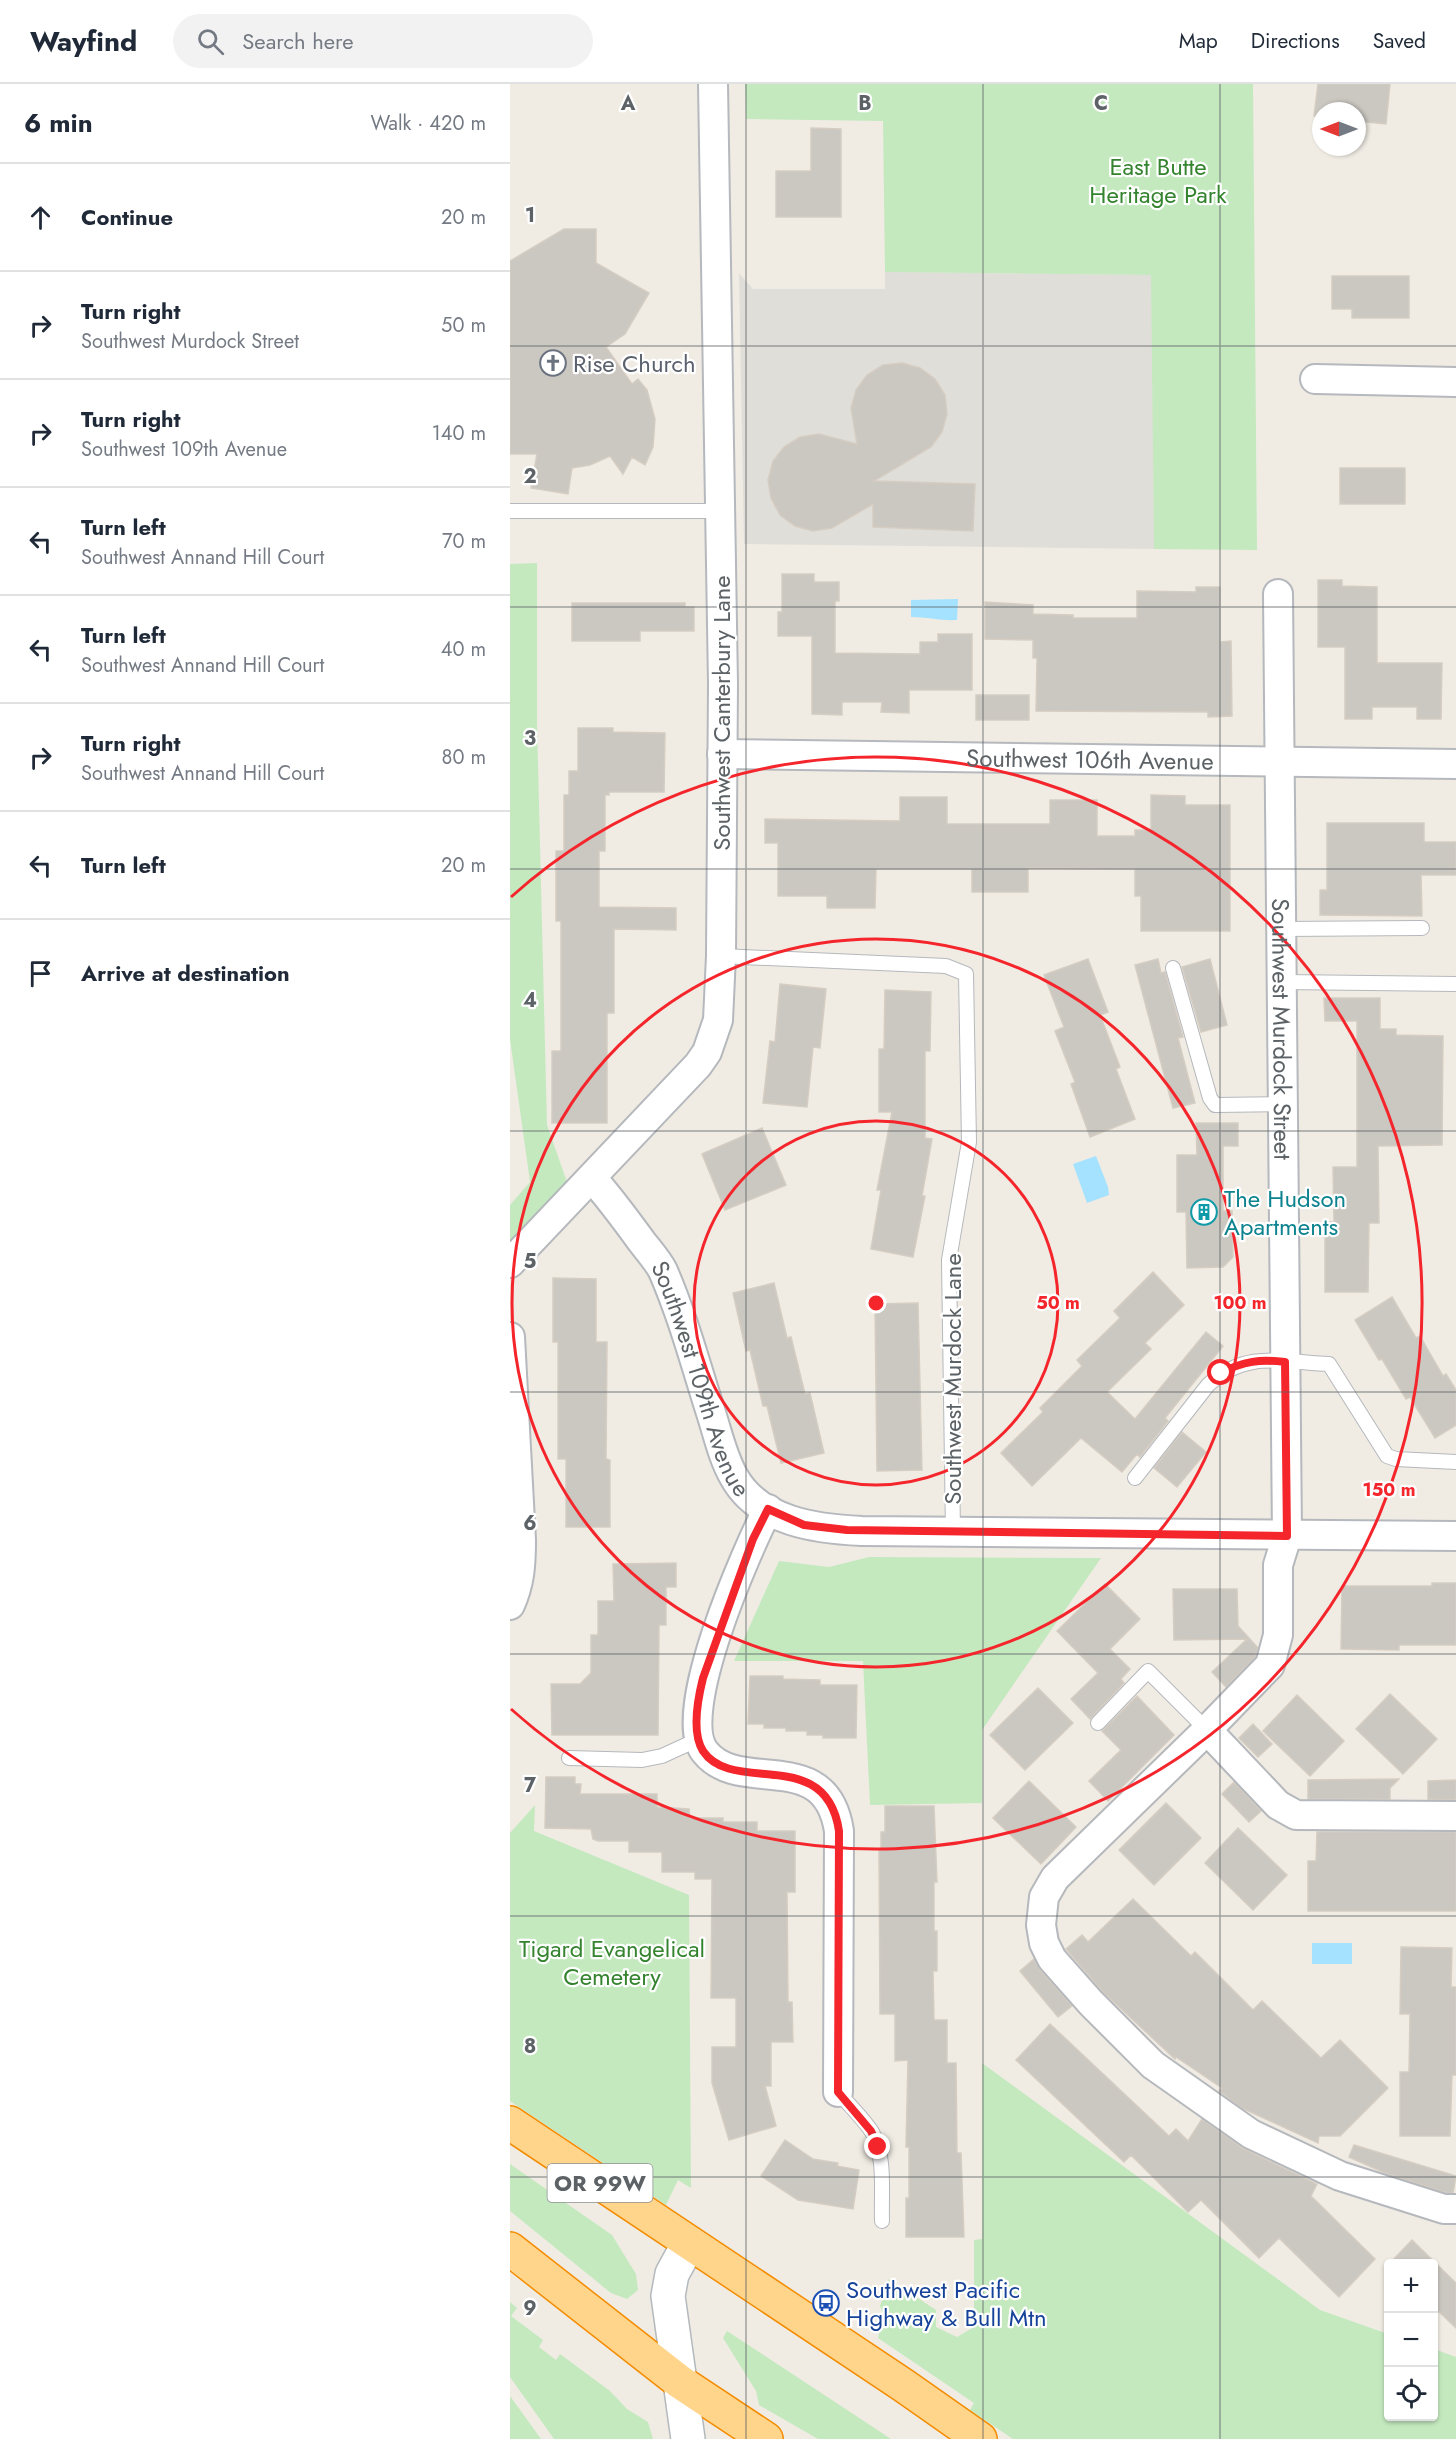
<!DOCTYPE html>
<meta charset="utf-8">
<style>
:root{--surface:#fff;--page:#f2f2f3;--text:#1f2937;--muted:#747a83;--line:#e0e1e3}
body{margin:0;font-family:Jost,sans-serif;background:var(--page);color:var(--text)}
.controls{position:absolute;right:18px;bottom:18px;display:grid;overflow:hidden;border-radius:6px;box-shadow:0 2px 4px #0004}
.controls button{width:54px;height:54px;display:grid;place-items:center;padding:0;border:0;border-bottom:2px solid var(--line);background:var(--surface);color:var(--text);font:30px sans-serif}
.compass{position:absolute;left:802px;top:18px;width:54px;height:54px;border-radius:50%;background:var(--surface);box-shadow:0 2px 4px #0004;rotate:270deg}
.stop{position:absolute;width:18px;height:18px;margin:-14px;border:4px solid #f5252c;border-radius:50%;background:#fff}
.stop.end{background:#f5252c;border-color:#fff;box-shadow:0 2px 6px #0008}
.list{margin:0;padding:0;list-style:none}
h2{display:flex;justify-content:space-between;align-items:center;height:78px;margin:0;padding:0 24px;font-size:26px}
h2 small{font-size:20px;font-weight:400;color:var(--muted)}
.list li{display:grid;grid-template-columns:39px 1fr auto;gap:18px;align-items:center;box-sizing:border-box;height:108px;padding:0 24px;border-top:2px solid var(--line)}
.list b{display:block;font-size:22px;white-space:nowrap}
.list p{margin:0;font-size:20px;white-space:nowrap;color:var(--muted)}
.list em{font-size:20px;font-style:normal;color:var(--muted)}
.icon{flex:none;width:33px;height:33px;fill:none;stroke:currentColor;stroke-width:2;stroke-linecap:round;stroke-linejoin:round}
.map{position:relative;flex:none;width:946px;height:2355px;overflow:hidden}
header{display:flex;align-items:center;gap:36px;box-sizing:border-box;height:84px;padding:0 30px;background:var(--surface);border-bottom:2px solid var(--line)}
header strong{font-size:28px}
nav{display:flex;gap:33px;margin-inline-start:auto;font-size:21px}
.search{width:420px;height:54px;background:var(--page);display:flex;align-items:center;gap:15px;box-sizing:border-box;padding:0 21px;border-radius:33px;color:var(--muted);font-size:22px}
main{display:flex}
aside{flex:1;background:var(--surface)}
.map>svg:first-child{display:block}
.industrial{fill:#e0ded9}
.green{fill:#c4e9bf}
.water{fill:#a5e2ff}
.building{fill:#cbc7c1;stroke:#d5cdc2;stroke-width:1.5}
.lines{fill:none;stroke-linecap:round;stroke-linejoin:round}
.lane-casing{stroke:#b5b8bc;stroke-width:16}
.street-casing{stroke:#b5b8bc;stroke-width:32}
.secondary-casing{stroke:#b3b9bd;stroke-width:36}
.highway-casing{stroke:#f48c00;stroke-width:36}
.lane{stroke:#fff;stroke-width:14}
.street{stroke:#fff;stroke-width:28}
.secondary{stroke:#fff;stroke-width:33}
.highway{stroke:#ffd58c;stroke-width:33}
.route{stroke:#f5252c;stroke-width:8}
.grid{fill:none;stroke:#5c6266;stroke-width:1.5;stroke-opacity:0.55}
.ring{fill:none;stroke:#f5252c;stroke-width:3}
.labels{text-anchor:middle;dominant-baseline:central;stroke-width:4.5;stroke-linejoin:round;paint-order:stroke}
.shield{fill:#fff;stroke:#8d9194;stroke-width:1.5}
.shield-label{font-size:22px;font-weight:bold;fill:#5c6266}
.park-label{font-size:24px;fill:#34832e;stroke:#fff}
.worship-label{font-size:24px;fill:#5b616d;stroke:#fff;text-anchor:start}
.street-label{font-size:24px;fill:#5c6266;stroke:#fff}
.culture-label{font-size:24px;fill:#0d838f;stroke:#fff;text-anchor:start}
.transit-label{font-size:24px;fill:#164399;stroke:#fff;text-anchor:start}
.grid-label{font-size:20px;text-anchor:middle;font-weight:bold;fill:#5c6266;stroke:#fff;stroke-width:4.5;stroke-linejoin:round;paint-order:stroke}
.centre{fill:#f5252c;stroke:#fff;stroke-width:3}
.ring-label{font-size:18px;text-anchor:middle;font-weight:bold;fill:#f5252c;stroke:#fff;stroke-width:4.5;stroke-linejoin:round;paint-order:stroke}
</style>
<header>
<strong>Wayfind</strong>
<div class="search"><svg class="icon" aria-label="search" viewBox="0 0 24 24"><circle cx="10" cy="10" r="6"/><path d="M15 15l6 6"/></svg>Search here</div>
<nav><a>Map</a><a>Directions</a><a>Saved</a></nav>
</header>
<main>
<aside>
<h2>6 min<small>Walk · 420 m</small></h2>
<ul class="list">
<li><svg class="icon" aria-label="ahead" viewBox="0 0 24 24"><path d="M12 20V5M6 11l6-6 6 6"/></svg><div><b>Continue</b></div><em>20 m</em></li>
<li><svg class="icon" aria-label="right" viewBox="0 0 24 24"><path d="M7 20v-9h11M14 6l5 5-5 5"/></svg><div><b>Turn right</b><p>Southwest Murdock Street</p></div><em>50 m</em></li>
<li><svg class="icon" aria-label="right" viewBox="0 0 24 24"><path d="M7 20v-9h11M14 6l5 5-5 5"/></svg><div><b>Turn right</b><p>Southwest 109th Avenue</p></div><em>140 m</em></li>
<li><svg class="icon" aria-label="left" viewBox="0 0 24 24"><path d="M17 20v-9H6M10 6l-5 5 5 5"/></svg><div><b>Turn left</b><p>Southwest Annand Hill Court</p></div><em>70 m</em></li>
<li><svg class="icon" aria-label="left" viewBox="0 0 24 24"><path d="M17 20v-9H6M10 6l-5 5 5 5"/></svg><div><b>Turn left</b><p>Southwest Annand Hill Court</p></div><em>40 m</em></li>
<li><svg class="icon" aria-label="right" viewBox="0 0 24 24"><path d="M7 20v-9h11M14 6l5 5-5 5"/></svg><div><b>Turn right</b><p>Southwest Annand Hill Court</p></div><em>80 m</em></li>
<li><svg class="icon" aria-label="left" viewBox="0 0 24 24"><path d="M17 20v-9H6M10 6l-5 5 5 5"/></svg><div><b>Turn left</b></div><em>20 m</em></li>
<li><svg class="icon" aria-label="arrive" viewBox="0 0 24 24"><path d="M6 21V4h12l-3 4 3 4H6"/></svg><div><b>Arrive at destination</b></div></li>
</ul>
</aside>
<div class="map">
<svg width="946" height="2355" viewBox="0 0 946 2355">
<rect width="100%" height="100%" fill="#f0ece4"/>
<path class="industrial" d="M375,188L642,191L644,465L234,460L229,189L243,205H375Z"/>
<path class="green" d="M235,0H743L747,466L644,465L641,191L375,188L373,37L236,35Z
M27,479V639L37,1041L57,1098L0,1165V1121L20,1098L0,955V480Z
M359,1473L591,1474L472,1646V1719L360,1721L353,1577H224L269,1477L319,1483Z
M25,1721L24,1747L179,1811L181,2104L168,2096L156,2121L0,2017V1749Z
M472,1979L810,2226L878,2250V2332H924V2265L946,2273V2355H503L460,2326L464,2319L368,2254L374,2231L370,2222L379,2195L426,2226V2243L447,2253L464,2243V2156L472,2155Z
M0,2080L102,2151L126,2190L128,2206L117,2215L101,2209L0,2127Z
M0,2218L7,2224L1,2232L33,2256L29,2263L46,2276L50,2270L100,2307L117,2325L138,2338L143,2355H44L0,2293Z
M217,2247L363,2343L381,2355H308L249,2321L246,2307L213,2254Z
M0,2312L31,2355H0Z"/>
<path class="water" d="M448,515L447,536C431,537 418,533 401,533V516Z
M586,1072L598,1103L599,1111L577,1119L563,1080Z
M802,1859H842V1880H802Z"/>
<path class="building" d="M808,0H880L876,40L847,37V27H811V32H804Z
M301,44L331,45V133H266V87H301Z
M54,145H86V179L139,209L115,250L96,263L122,300L128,295L137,306L145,335L143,363L135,381L122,373L113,390L100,372L80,381L62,384L58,410L21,404L27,370H0V177Z
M822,192H899V234H842V225H822Z
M392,279L410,284L425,295L435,311L437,330L432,348L421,363L364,397L465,400L463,447L363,443V420L322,444L303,447L285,442L270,431L261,414L258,396L263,377L274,363L290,353L309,350L347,360L341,324L346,306L357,291L373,281Z
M830,384H895V420H830Z
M272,490H304V498H329V517H325V569L410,570V558H428V550H462V606H399V629L371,628L372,618H332V631L302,630V552H268V528H272Z
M808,496H832V502L867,503V579H932L931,635H907V623H862V635H835V563H808Z
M686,503H710V558L721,557L722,632L698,633V628L526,627L527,574H523V556L475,555V518L523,521V530L563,531V534H627V507L686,508Z
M62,519H175V523H184V547H130V557H62Z
M466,611H519V636H466Z
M68,644H103V648L155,649L154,708H99V711H95V767H89V823L166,824V846L104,845V929H97V1039H42V967H51V837H46V767H54V711H59V687H68Z
M641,711L675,712V721H720V847H631V812H625V785L518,784V808H462V785H366L365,824H317V812H268V759H255V735L390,737V713H437V740H540V716H587V752H625V746H641Z
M817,739H914V758H946V791H911L912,832L810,831V806H817Z
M578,875L598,928L590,931L610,983L606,985L625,1035L580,1053L561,1000L565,998L545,947L554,943L534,891Z
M648,875L651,889L655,888L673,953L668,954L685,1019L663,1024L625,881Z
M700,875L717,941L691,948L672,883Z
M270,900L316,905L310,964L303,963L297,1023L253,1019L260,957L265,958Z
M375,906L421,908L420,967H415V1054L422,1055L412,1112H415L403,1173L361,1165L371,1106H367L382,1028H369V965H374Z
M814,914H870V945H886V951L933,952L932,1061L868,1062L869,1139H859L858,1208H815V1138H824L823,1083H847V937H815Z
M686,1039H728V1062H713V1127H722L723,1173L713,1183L677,1184L676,1128H667V1071H687Z
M252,1044L276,1101L215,1126L192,1070Z
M643,1188L674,1221L635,1259L641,1265L597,1308L625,1335L696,1248L713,1262L655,1334L658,1337L630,1373L627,1370L612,1388L571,1354L522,1402L491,1369L533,1328L530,1324L572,1282L567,1276L610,1234L604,1227Z
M43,1194L86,1195V1258H97L96,1375L100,1376V1443H56V1375H48V1258H43Z
M264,1199L277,1254L281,1253L295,1310L300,1309L314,1369L271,1379L257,1322H253L240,1266L236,1267L223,1209Z
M882,1213L906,1254L910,1252L933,1292L936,1290L946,1306V1341L925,1354L900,1313L896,1315L872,1275L869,1276L845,1236Z
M408,1219L412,1386L367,1387L365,1220Z
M672,1348L696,1368L667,1403L644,1384Z
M166,1479V1503H156V1541H149L148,1651H42L41,1600H70L81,1589V1551H88V1517H104L103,1480Z
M922,1499H946V1561H889V1566L831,1565L832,1502H922Z
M595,1500L630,1535L600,1565L620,1585L611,1595L614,1599L580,1635L561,1615L588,1589L547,1547Z
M663,1505H727L728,1542L748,1564L745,1573L716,1603L702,1588L737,1555L664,1556Z
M240,1592H273V1595L310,1596V1601H347L346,1654H313V1651H297V1647H276V1644H254V1640H238Z
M528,1604L563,1639L515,1686L480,1651Z
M880,1610L927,1655L893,1690L846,1645Z
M787,1611L834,1657L800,1692L753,1647Z
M627,1612L664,1651L598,1717L579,1697L611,1666L592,1647Z
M743,1640L762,1660L748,1673L729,1654Z
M36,1693H65V1700H71L70,1710H147V1723L179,1725L180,1734H213V1738H247V1747H285V1808H277L278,1918H282L283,1958H261V2002H255L266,2042L219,2056L202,1999V1963H226V1914H201L202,1795H185V1788H152V1768H119V1757H88L83,1755L81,1745L35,1744Z
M889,1695L880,1704V1715H798V1696Z
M946,1696V1716L918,1715V1697Z
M519,1697L566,1743L531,1780L483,1734Z
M724,1698L751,1727L739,1738L712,1710Z
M656,1719L691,1754L644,1801L609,1766Z
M375,1722H424L427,1798H424V1847H427V1887H423L424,1936H437V1979H446L447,2069H451L454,2153H396V2114H399V2063H396L398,1976L385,1977V1930H370L369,1765H371V1748H375Z
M728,1744L777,1791L743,1826L695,1779Z
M807,1748H946V1827H798V1777H806Z
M623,1815L681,1872L685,1868L743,1926L752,1917L811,1974L830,1956L878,2004L830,2052H809L808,2059L732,2024L709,2007L712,2004L666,1973L665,1975L593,1908L556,1865L572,1851L578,1858Z
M891,1863L942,1864L941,1903H946V1991H942L940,2052H890V1988H899L900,1930H890Z
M524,1875L530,1886L562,1922L548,1933L510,1887Z
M540,1940L659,2052L666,2045L678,2057L692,2035L734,2065L807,2100L801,2112L865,2175L829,2213L769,2154L749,2174L691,2116L678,2128L621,2071L614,2078L506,1976Z
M275,2056L303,2075L328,2079L327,2082L349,2086L343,2125L288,2116L251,2092Z
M844,2061L946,2092L943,2109H937L875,2089L839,2073Z
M902,2156L946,2199V2244L924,2223V2180H879Z"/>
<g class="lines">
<g class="lane-casing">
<path id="lane" d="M0,427H211
M772,845L912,844
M211,872L436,882L456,890L459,1058L439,1176L443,1449
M663,884L700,1014L705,1021L773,1020
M773,898L946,900
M625,1394L698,1301C735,1266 773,1278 819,1280L877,1372L886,1375L946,1378
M588,1639L638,1587L697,1646
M59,1674L132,1676L152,1672L189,1655
M328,2008C339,2021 353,2034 362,2048C376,2074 371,2108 372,2137"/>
</g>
<g class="street-casing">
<g id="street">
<path d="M805,295L946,298"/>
<path id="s1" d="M768,510L777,1452L768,1481V1551L760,1581L697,1646L545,1794L534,1813L531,1841L534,1859L542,1875L581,1919L643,1981L741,2050L830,2092L934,2125H946"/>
<path id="s2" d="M212,670L946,680"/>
<path id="s3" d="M82,1094C100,1114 116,1136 132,1158C139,1167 148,1177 153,1187C173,1233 186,1282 201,1329C208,1351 213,1374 224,1393C249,1438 307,1445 352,1447L946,1452"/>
<path d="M0,1179L188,981L197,968L208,936L211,872L213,600L203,0"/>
<path d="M0,1253L11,1456C11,1480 10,1499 0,1521"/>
<path d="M258,1425C237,1466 164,1630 195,1668C230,1712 316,1661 329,1747L328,2008"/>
<path d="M697,1646L768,1721L786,1731L946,1732"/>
</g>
</g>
<g class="secondary-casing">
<path id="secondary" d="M178,2355L158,2212L162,2190L179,2159"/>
</g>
<g class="highway-casing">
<path id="highway" d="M0,2039L393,2301L470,2355
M0,2165L170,2298L256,2355"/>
</g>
<use href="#lane" class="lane"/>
<use href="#street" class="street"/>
<use href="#secondary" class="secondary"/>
<use href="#highway" class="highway"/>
</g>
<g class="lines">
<path class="route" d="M368,2063L361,2047L328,2008L329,1747C316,1660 223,1712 193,1667C181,1648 188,1614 193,1594L243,1455L258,1425L294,1441L337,1446L777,1452L775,1278C751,1275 733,1277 711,1289"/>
</g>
<path class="grid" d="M236,0V2355M473,0V2355M710,0V2355M0,262H946M0,523H946M0,785H946M0,1047H946M0,1308H946M0,1570H946M0,1832H946M0,2093H946"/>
<g class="ring">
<circle cx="366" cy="1219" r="182"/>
<circle cx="366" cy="1219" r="364"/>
<path d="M1 813A546 546 0 1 1 1 1625"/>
</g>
<defs>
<g id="church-ring" transform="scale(1.35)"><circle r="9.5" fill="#fff" stroke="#6b7280" stroke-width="1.5"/><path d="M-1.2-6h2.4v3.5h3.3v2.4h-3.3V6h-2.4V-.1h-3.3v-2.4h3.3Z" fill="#6b7280"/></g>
<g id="building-ring" transform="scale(1.35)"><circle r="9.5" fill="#fff" stroke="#0f9aa8" stroke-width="1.5"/><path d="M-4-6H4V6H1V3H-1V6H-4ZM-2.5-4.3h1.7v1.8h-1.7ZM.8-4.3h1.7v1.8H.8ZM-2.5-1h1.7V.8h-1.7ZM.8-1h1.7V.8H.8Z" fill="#0f9aa8"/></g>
<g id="bus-ring" transform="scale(1.35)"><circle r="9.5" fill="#fff" stroke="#1a4fb4" stroke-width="1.5"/><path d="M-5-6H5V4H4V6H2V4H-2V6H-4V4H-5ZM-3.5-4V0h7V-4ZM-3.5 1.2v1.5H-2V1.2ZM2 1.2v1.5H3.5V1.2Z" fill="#1a4fb4"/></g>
</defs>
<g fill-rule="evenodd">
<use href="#church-ring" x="43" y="279"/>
<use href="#building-ring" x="694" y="1128"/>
<use href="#bus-ring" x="316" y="2219"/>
</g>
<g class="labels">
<rect class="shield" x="37.5" y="2080" width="105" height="38" rx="4.5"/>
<g class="shield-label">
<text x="90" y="2099">OR 99W</text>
</g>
<g class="park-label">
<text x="648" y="82">East Butte<tspan x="648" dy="28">Heritage Park</tspan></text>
<text x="102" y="1864">Tigard Evangelical<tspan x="102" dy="28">Cemetery</tspan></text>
</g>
<g class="worship-label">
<text x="63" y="279">Rise Church</text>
</g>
<g class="street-label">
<text transform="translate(211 629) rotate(-90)">Southwest Canterbury Lane</text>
<text stroke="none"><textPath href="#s2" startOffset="368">Southwest 106th Avenue</textPath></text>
<text stroke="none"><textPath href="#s1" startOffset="435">Southwest Murdock Street</textPath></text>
<text stroke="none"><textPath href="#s3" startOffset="231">Southwest 109th Avenue</textPath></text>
<text transform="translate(442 1295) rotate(-90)">Southwest Murdock Lane</text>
</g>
<g class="culture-label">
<text x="714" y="1114">The Hudson<tspan x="714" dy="28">Apartments</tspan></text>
</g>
<g class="transit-label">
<text x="336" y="2205">Southwest Pacific<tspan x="336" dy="28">Highway &amp; Bull Mtn</tspan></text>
</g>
</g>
<g class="grid-label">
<text x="118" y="26">A</text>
<text x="355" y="26">B</text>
<text x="591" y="26">C</text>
<text x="20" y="138">1</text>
<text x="20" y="399">2</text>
<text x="20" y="661">3</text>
<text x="20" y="923">4</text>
<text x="20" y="1184">5</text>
<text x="20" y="1446">6</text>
<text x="20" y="1708">7</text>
<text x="20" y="1969">8</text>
<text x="20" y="2231">9</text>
</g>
<circle cx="366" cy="1219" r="9" class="centre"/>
<g class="ring-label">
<text x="548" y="1225">50 m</text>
<text x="730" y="1225">100 m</text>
<text x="879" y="1412">150 m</text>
</g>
</svg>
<div class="controls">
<button>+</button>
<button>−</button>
<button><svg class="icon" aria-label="locate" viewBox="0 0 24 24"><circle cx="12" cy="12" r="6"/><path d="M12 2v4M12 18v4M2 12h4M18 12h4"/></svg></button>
</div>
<svg class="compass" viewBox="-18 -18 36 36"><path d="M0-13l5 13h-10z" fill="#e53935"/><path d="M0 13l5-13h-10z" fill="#747a83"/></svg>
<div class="stop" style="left:711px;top:1289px"></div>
<div class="stop end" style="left:368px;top:2063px"></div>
</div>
</main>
